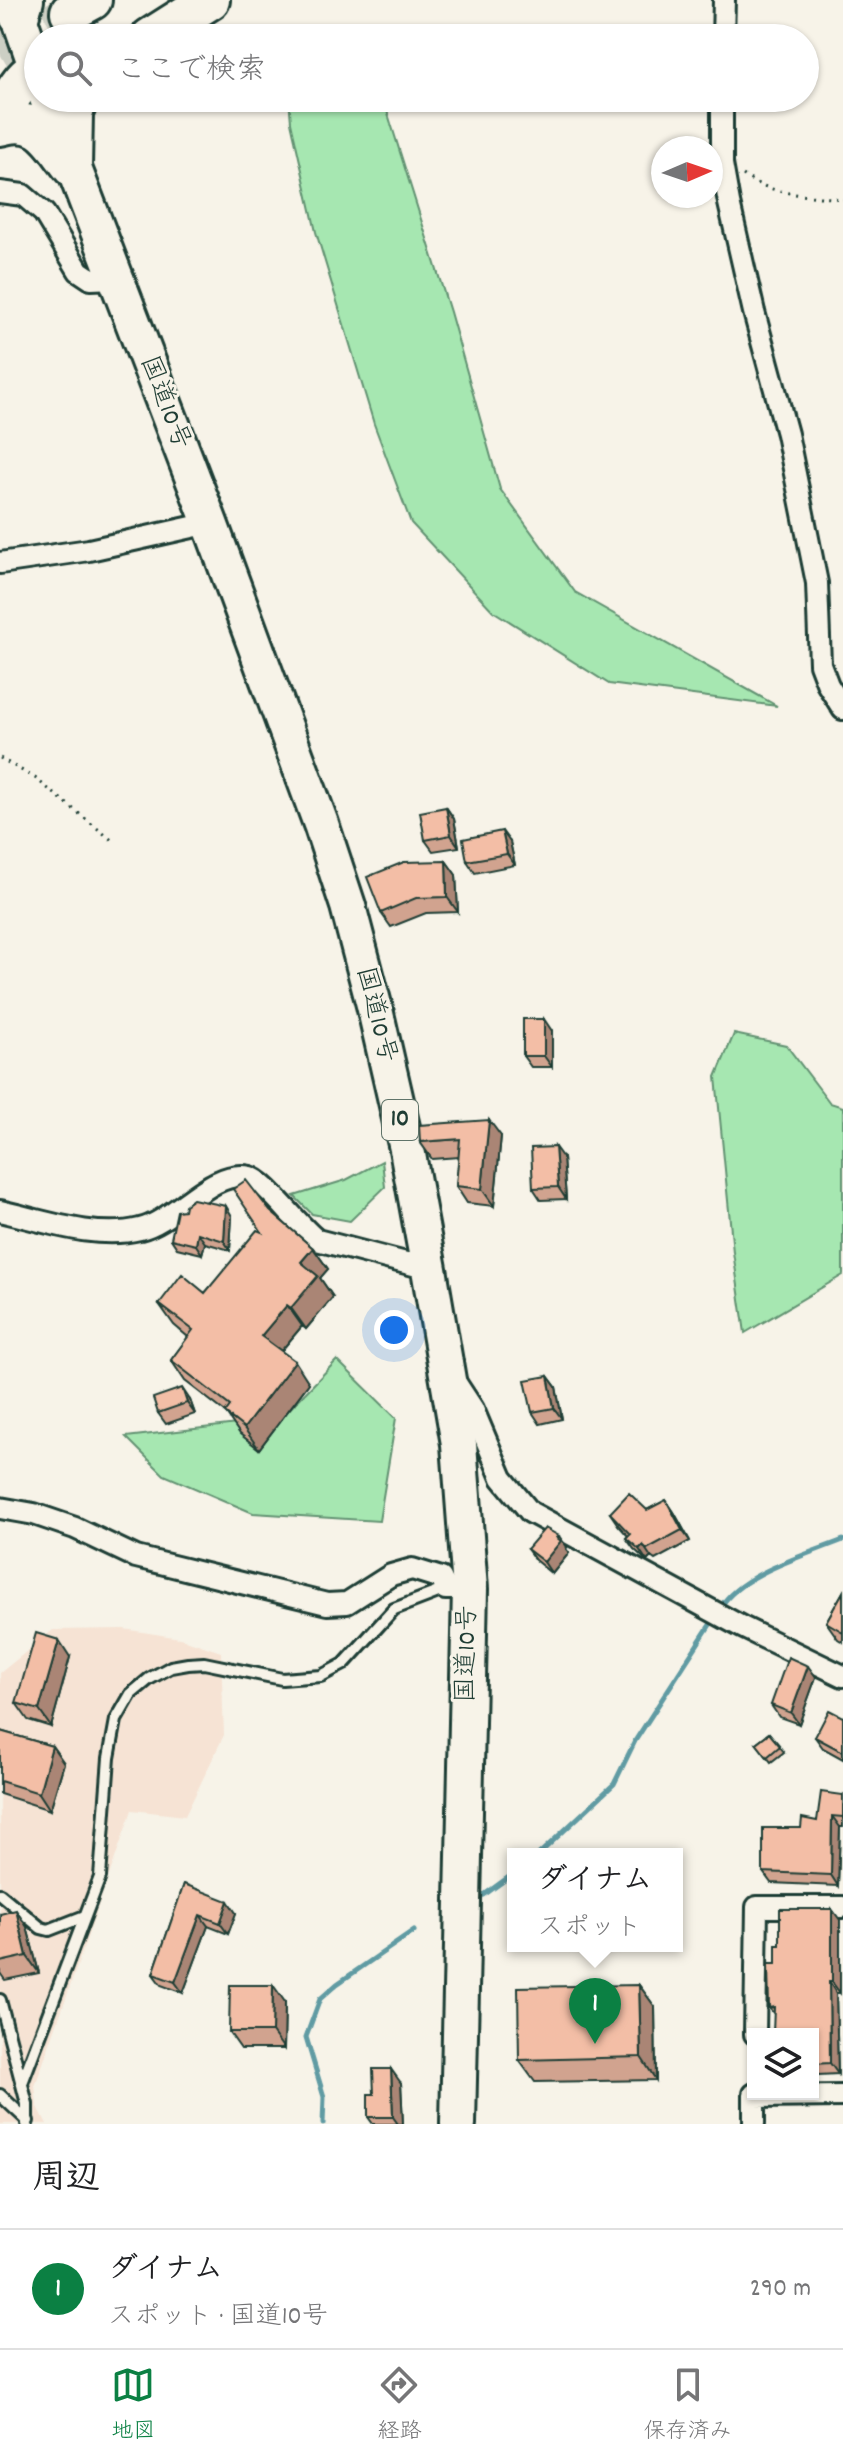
<!DOCTYPE html>
<html lang="ja">
<meta charset="utf-8">
<style>
:root{--surface:#fff;--page:#f6f6f6;--text:#202124;--muted:#757577;--line:#e0e0e0;--accent:#0b8043}
body{margin:0;font-family:Dekko,"Klee One",sans-serif;background:var(--page);color:var(--text)}
.controls{position:absolute;right:24px;bottom:24px;display:grid;overflow:hidden;border-radius:0px;box-shadow:0 2px 6px #0004}
.controls button{width:72px;height:72px;display:grid;place-items:center;padding:0;border:0;border-bottom:2px solid var(--line);background:var(--surface);color:var(--text);font:40px sans-serif}
.compass{position:absolute;left:651px;top:136px;width:72px;height:72px;border-radius:50%;background:var(--surface);box-shadow:0 2px 6px #0004;rotate:88deg}
.you{position:absolute;left:394px;top:1330px;width:28px;height:28px;margin:-20px;border:6px solid #fff;border-radius:50%;background:#1a73e8;box-shadow:0 0 0 12px #1a73e833}
.badge{display:grid;place-items:center;width:52px;height:52px;border-radius:50%;background:var(--accent);color:#fff;font-size:26px;font-weight:700}
.pin{position:absolute;translate:-50% -66px;filter:drop-shadow(0 2px 4px #0008)}
.pin::after{content:'';position:absolute;top:42px;width:28px;height:24px;background:inherit;clip-path:polygon(0 0,100% 0,50% 100%)}
.popup{position:absolute;left:507px;top:1848px;width:176px;height:104px;box-sizing:border-box;display:grid;place-content:center;border-radius:0px;background:var(--surface);filter:drop-shadow(0 2px 6px #0005);font-size:26px;white-space:nowrap;color:var(--muted)}
.popup b{font-size:30px;color:var(--text)}
.popup::after{content:'';position:absolute;left:50%;top:100%;margin-left:-16px;border:16px solid transparent;border-top-color:var(--surface)}
.list{margin:0;padding:0;list-style:none}
h2{display:flex;justify-content:space-between;align-items:center;height:104px;margin:0;padding:0 32px;font-size:34px}
h2 small{font-size:26px;font-weight:400;color:var(--muted)}
.list li{display:grid;grid-template-columns:52px 1fr auto;gap:24px;align-items:center;box-sizing:border-box;height:120px;padding:0 32px;border-top:2px solid var(--line)}
.list b{display:block;font-size:30px;white-space:nowrap}
.list p{margin:0;font-size:26px;white-space:nowrap;color:var(--muted)}
.list em{font-size:26px;font-style:normal;color:var(--muted)}
.icon{flex:none;width:44px;height:44px;fill:none;stroke:currentColor;stroke-width:2;stroke-linecap:round;stroke-linejoin:round}
.map{position:relative;flex:none;width:843px;height:2124px;overflow:hidden}
.search{position:absolute;background:var(--surface);box-shadow:0 2px 6px #0004;left:24px;right:24px;top:24px;height:88px;display:flex;align-items:center;gap:20px;box-sizing:border-box;padding:0 28px;border-radius:44px;color:var(--muted);font-size:30px}
.sheet{height:224px;background:var(--surface)}
nav{display:flex;justify-content:space-around;align-items:center;box-sizing:border-box;height:112px;border-top:2px solid var(--line);background:var(--surface);font-size:22px;color:var(--muted)}
nav a{display:grid;justify-items:center;gap:4px}
nav .on{color:var(--accent)}
.map>svg:first-child{display:block}
.built{fill:#f6e3d4}
.green{fill:#a6e7b1;stroke:#629272;stroke-width:2}
.lines{fill:none;stroke-linecap:round;stroke-linejoin:round}
.stream{stroke:#619ba3;stroke-width:5}
.motorway-tunnel{stroke:#cccfc4;stroke-width:38;stroke-dasharray:38 19;stroke-linecap:butt}
.service-casing{stroke:#1f3d34;stroke-width:16}
.minor-casing{stroke:#1f3d34;stroke-width:26}
.trunk-casing{stroke:#1f3d34;stroke-width:40}
.motorway-casing{stroke:#1f3d34;stroke-width:44}
.path{stroke:#1f3d34;stroke-width:3;stroke-dasharray:2 6;stroke-linecap:butt}
.service{stroke:#f7f3e8;stroke-width:10}
.minor{stroke:#f7f3e8;stroke-width:20}
.trunk{stroke:#f7f3e8;stroke-width:34}
.motorway{stroke:#f7f3e8;stroke-width:38}
.wall{fill:#d1a38f;stroke:#1f3d34;stroke-width:2}
.shaded-wall{fill:#aa8574;stroke:#1f3d34;stroke-width:2}
.building{fill:#f3bea6;stroke:#1f3d34;stroke-width:2}
.labels{text-anchor:middle;dominant-baseline:central;stroke-width:6;stroke-linejoin:round;paint-order:stroke}
.shield{fill:#f7f3e8;stroke:#60746a;stroke-width:2}
.shield-label{font-size:24px;font-weight:bold;fill:#1f3d34}
.street-label{font-size:26px;fill:#1f3d34;stroke:#f7f3e8}
</style>
<div class="map">
<svg width="843" height="2124" viewBox="0 0 843 2124">
<rect width="100%" height="100%" fill="#f7f3e8"/>
<filter id="ink" filterUnits="userSpaceOnUse"><feTurbulence type="fractalNoise" baseFrequency=".0125" numOctaves="2"/><feDisplacementMap in="SourceGraphic" scale="16" xChannelSelector="R" yChannelSelector="G"/><feConvolveMatrix kernelMatrix="1 2 1 2 8 2 1 2 1" color-interpolation-filters="sRGB"/></filter>
<g filter="url(#ink)">
<path class="built" d="M124,1629L180,1638L221,1652L224,1735L185,1816L132,1810L35,2086L37,2105L47,2124H0V1673L53,1630Z"/>
<path class="green" d="M360,24L364,38H294L327,27Z
M289,98H383L450,312L500,489L575,592L777,706L609,684L493,611L411,523L374,424L316,232L291,122Z
M734,1034L786,1045L830,1103L843,1107V1275L745,1333L733,1252L716,1077Z
M382,1161L385,1187L350,1221L312,1214L294,1196L346,1180Z
M337,1360L396,1418L379,1521L253,1513L164,1475L126,1437L280,1419Z"/>
<g class="lines">
<path class="stream" d="M720,1608C740,1573 807,1555 843,1540
M539,1854L614,1784L635,1741L715,1617
M484,1895L513,1874
M323,2124L324,2097L306,2037L320,1999L337,1984L414,1931"/>
<path class="motorway-tunnel" d="M0,54L70,12"/>
<g class="service-casing">
<path id="service" d="M0,1894L41,1928L49,1930L85,1916
M0,2000L27,2104V2124
M22,2083L100,1877L109,1758L116,1720L131,1694L149,1679L171,1667L188,1664L204,1663L282,1679L321,1676L344,1664L394,1609L446,1589
M0,2095L28,2121"/>
</g>
<g class="minor-casing">
<path id="minor" d="M723,38L724,0
M722,98V164L729,203L754,312L787,434L817,583L820,664L828,685L843,709
M0,192L23,195L44,213L79,271L91,279L115,278
M0,563L89,550L210,523
M0,1211C44,1221 96,1240 140,1229C176,1221 211,1168 250,1177C266,1181 299,1227 317,1240L429,1269
M456,1383L473,1409L502,1478L530,1512L742,1627L843,1676
M0,1508L34,1514L75,1528L136,1557L327,1604L347,1603L391,1575L412,1569L441,1578L446,1589H470
M755,2034L757,1907H843
M754,2097L843,2096
M754,2124V2094"/>
</g>
<g class="trunk-casing">
<path id="trunk" d="M13,0L38,72
M47,98L210,523L321,824L348,906L374,1005L407,1149L429,1269L459,1444L470,1589L458,2124"/>
</g>
<g class="motorway-casing">
<path id="motorway" d="M70,12L92,0
M19,16L24,0
M150,38L210,0
M0,112C14,96 19,78 38,68
M0,126C40,115 50,139 72,167
M72,167L73,113L79,98"/>
</g>
<path class="path" d="M743,175C770,195 811,196 843,199
M0,758L35,778L113,841"/>
<use href="#service" class="service"/>
<use href="#minor" class="minor"/>
<use href="#trunk" class="trunk"/>
<use href="#motorway" class="motorway"/>
</g>
<path class="wall" d="M446,807L454,819L459,847L433,851L425,840Z
M510,842L515,865L475,873L467,861Z
M446,861L456,875L458,912L426,913L391,927L381,913Z
M552,1031V1067H531L523,1056Z
M501,1136L494,1206L467,1203L456,1186L459,1157L432,1159L420,1142Z
M563,1158L566,1199L541,1200L533,1188Z
M270,1211L313,1248L328,1269L320,1278L333,1297L306,1329L302,1326L281,1351L309,1383L259,1449L240,1434L225,1412L185,1381L171,1360L188,1337L174,1325L159,1304L205,1293L262,1232Z
M232,1216L230,1250L205,1243L202,1254L177,1248L171,1239Z
M548,1376L556,1387L562,1419L540,1424L532,1412Z
M190,1400L195,1414L166,1424L158,1413Z
M666,1500L674,1512L690,1541L655,1560L651,1557L647,1561L634,1549L626,1538L628,1536L618,1525L610,1513L647,1510Z
M567,1547L566,1549L569,1553L552,1574L535,1560L527,1549Z
M843,1592V1642L838,1639L826,1622Z
M70,1657L51,1727L28,1720L16,1703Z
M816,1677L799,1724L779,1717L771,1705Z
M843,1717V1759L823,1748L815,1737Z
M0,1731L52,1746L64,1763L50,1810L0,1794Z
M769,1733L784,1752L771,1762L756,1743Z
M843,1795V1827H840L838,1886L771,1883L763,1872L801,1828L817,1821Z
M184,1884L236,1913L228,1934L208,1926L183,1993L161,1985L153,1974Z
M0,1914L27,1927L39,1973L5,1980L0,1973Z
M840,1920V1993H836L838,2074L818,2075L813,2068V2034L774,2014L769,2008L780,1945Z
M639,1985L655,2007L656,2080L535,2082L519,2060Z
M285,2002L284,2049H241L229,2032Z
M401,2083L403,2124H373L368,2117L374,2094Z"/>
<path class="shaded-wall" d="M446,807L454,819L459,847L451,835Z
M502,831L510,842L515,865L507,854Z
M446,861L456,875L458,912L447,897Z
M544,1019L552,1031V1067L544,1056Z
M489,1120L501,1136L494,1206L482,1189Z
M555,1147L563,1158L566,1199L558,1187Z
M226,1206L232,1216L230,1250L224,1241Z
M198,1233L205,1243L202,1254L196,1245Z
M313,1248L328,1269L320,1278L333,1297L306,1329L291,1308L301,1262Z
M287,1305L302,1326L276,1357L261,1336Z
M295,1361L309,1383L259,1449L244,1428Z
M548,1376L556,1387L562,1419L554,1408Z
M182,1388L190,1400L195,1414L187,1403Z
M666,1500L674,1512L690,1541L682,1530Z
M559,1536L567,1547L566,1549L569,1553L552,1574L544,1562Z
M643,1545L651,1557L647,1561L639,1549Z
M59,1640L70,1657L51,1727L39,1710Z
M808,1666L816,1677L799,1724L791,1713Z
M52,1746L64,1763L50,1810L39,1793Z
M832,1816L840,1827L838,1886L831,1875Z
M228,1901L236,1913L228,1934L220,1923Z
M832,1909L840,1920V1993L832,1982Z
M16,1910L27,1927L39,1973L27,1956Z
M200,1915L208,1926L183,1993L175,1982Z
M829,1982L836,1993L838,2074L830,2063Z
M273,1985L285,2002L284,2049L272,2032Z
M639,1985L655,2007L656,2080L641,2057Z
M391,2069L401,2083L403,2124H398L393,2117Z"/>
<path class="building" d="M446,807L451,835L425,840L420,812Z
M502,831L507,854L467,861L463,839Z
M446,861L447,897L416,898L381,913L367,877L404,862Z
M523,1019H544V1056H523Z
M489,1120L482,1189L456,1186L460,1139L420,1142L419,1125Z
M555,1147L558,1187L533,1188L531,1148Z
M246,1180L270,1211L313,1248L301,1262L318,1276L291,1308L287,1305L261,1336L295,1361L244,1428L225,1413L230,1406L171,1360L193,1330L159,1304L182,1274L205,1293L257,1230L262,1232L233,1189Z
M193,1199L226,1206L224,1241L198,1233L196,1245L171,1239L177,1211L184,1210L185,1205Z
M548,1376L554,1408L532,1412L525,1380Z
M182,1388L187,1403L158,1413L153,1398Z
M629,1493L647,1510L666,1500L682,1530L647,1549L643,1545L639,1549L626,1538L630,1534L610,1513Z
M545,1528L559,1536L557,1538L561,1541L544,1562L527,1549Z
M843,1592V1632L826,1622Z
M36,1633L59,1640L39,1710L16,1703Z
M788,1657L808,1666L791,1713L771,1705Z
M829,1710L843,1717V1752L815,1737Z
M0,1731L52,1746L39,1793L0,1781Z
M769,1733L780,1746L767,1757L756,1743Z
M821,1792L843,1795V1817L832,1816L831,1875L763,1872V1828H801L802,1818L817,1821Z
M184,1884L228,1901L220,1923L200,1915L175,1982L153,1974Z
M780,1909H832V1982H829L830,2063L813,2064V2034H773L774,2007L769,2008L768,1964H776V1945H780Z
M16,1910L27,1956L0,1962V1914Z
M230,1985H273L272,2032H229Z
M639,1985L641,2057L519,2060L518,1987Z
M373,2069H391L393,2117H368V2094H374Z"/>
</g>
<g class="labels">
<rect class="shield" x="382" y="1100" width="36" height="40" rx="6"/>
<g class="shield-label">
<text x="400" y="1120">10</text>
</g>
<g class="street-label">
<text transform="translate(164 403) rotate(69)">国道10号</text>
<text transform="translate(375 1015) rotate(76)">国道10号</text>
<text transform="translate(468 1654) rotate(-89)">国道10号</text>
</g>
</g>
</svg>
<div class="controls">
<button><svg class="icon" aria-label="layers" viewBox="0 0 24 24"><path d="M12 4l9 5-9 5-9-5zM3 14l9 5 9-5"/></svg></button>
</div>
<svg class="compass" viewBox="-18 -18 36 36"><path d="M0-13l5 13h-10z" fill="#e53935"/><path d="M0 13l5-13h-10z" fill="#757577"/></svg>
<div class="you"></div>
<div class="pin badge" style="left:595px;top:2044px">1</div>
<div class="popup"><b>ダイナム</b>スポット</div>
<div class="search"><svg class="icon" aria-label="search" viewBox="0 0 24 24"><circle cx="10" cy="10" r="6"/><path d="M15 15l6 6"/></svg>ここで検索</div>
</div>
<section class="sheet">
<h2>周辺<small></small></h2>
<ul class="list">
<li><span class="badge">1</span><div><b>ダイナム</b><p>スポット · 国道10号</p></div><em>290 m</em></li>
</ul>
</section>
<nav>
<a class="on"><svg class="icon" aria-label="map" viewBox="0 0 24 24"><path d="M3 6l6-2 6 2 6-2v14l-6 2-6-2-6 2zM9 4v14M15 6v14"/></svg>地図</a>
<a><svg class="icon" aria-label="directions" viewBox="0 0 24 24"><path d="M12 3l9 9-9 9-9-9zM9 14v-3h6M13 9l2 2-2 2"/></svg>経路</a>
<a><svg class="icon" aria-label="saved" viewBox="0 0 24 24"><path d="M7 4h10v16l-5-4-5 4z"/></svg>保存済み</a>
</nav>
